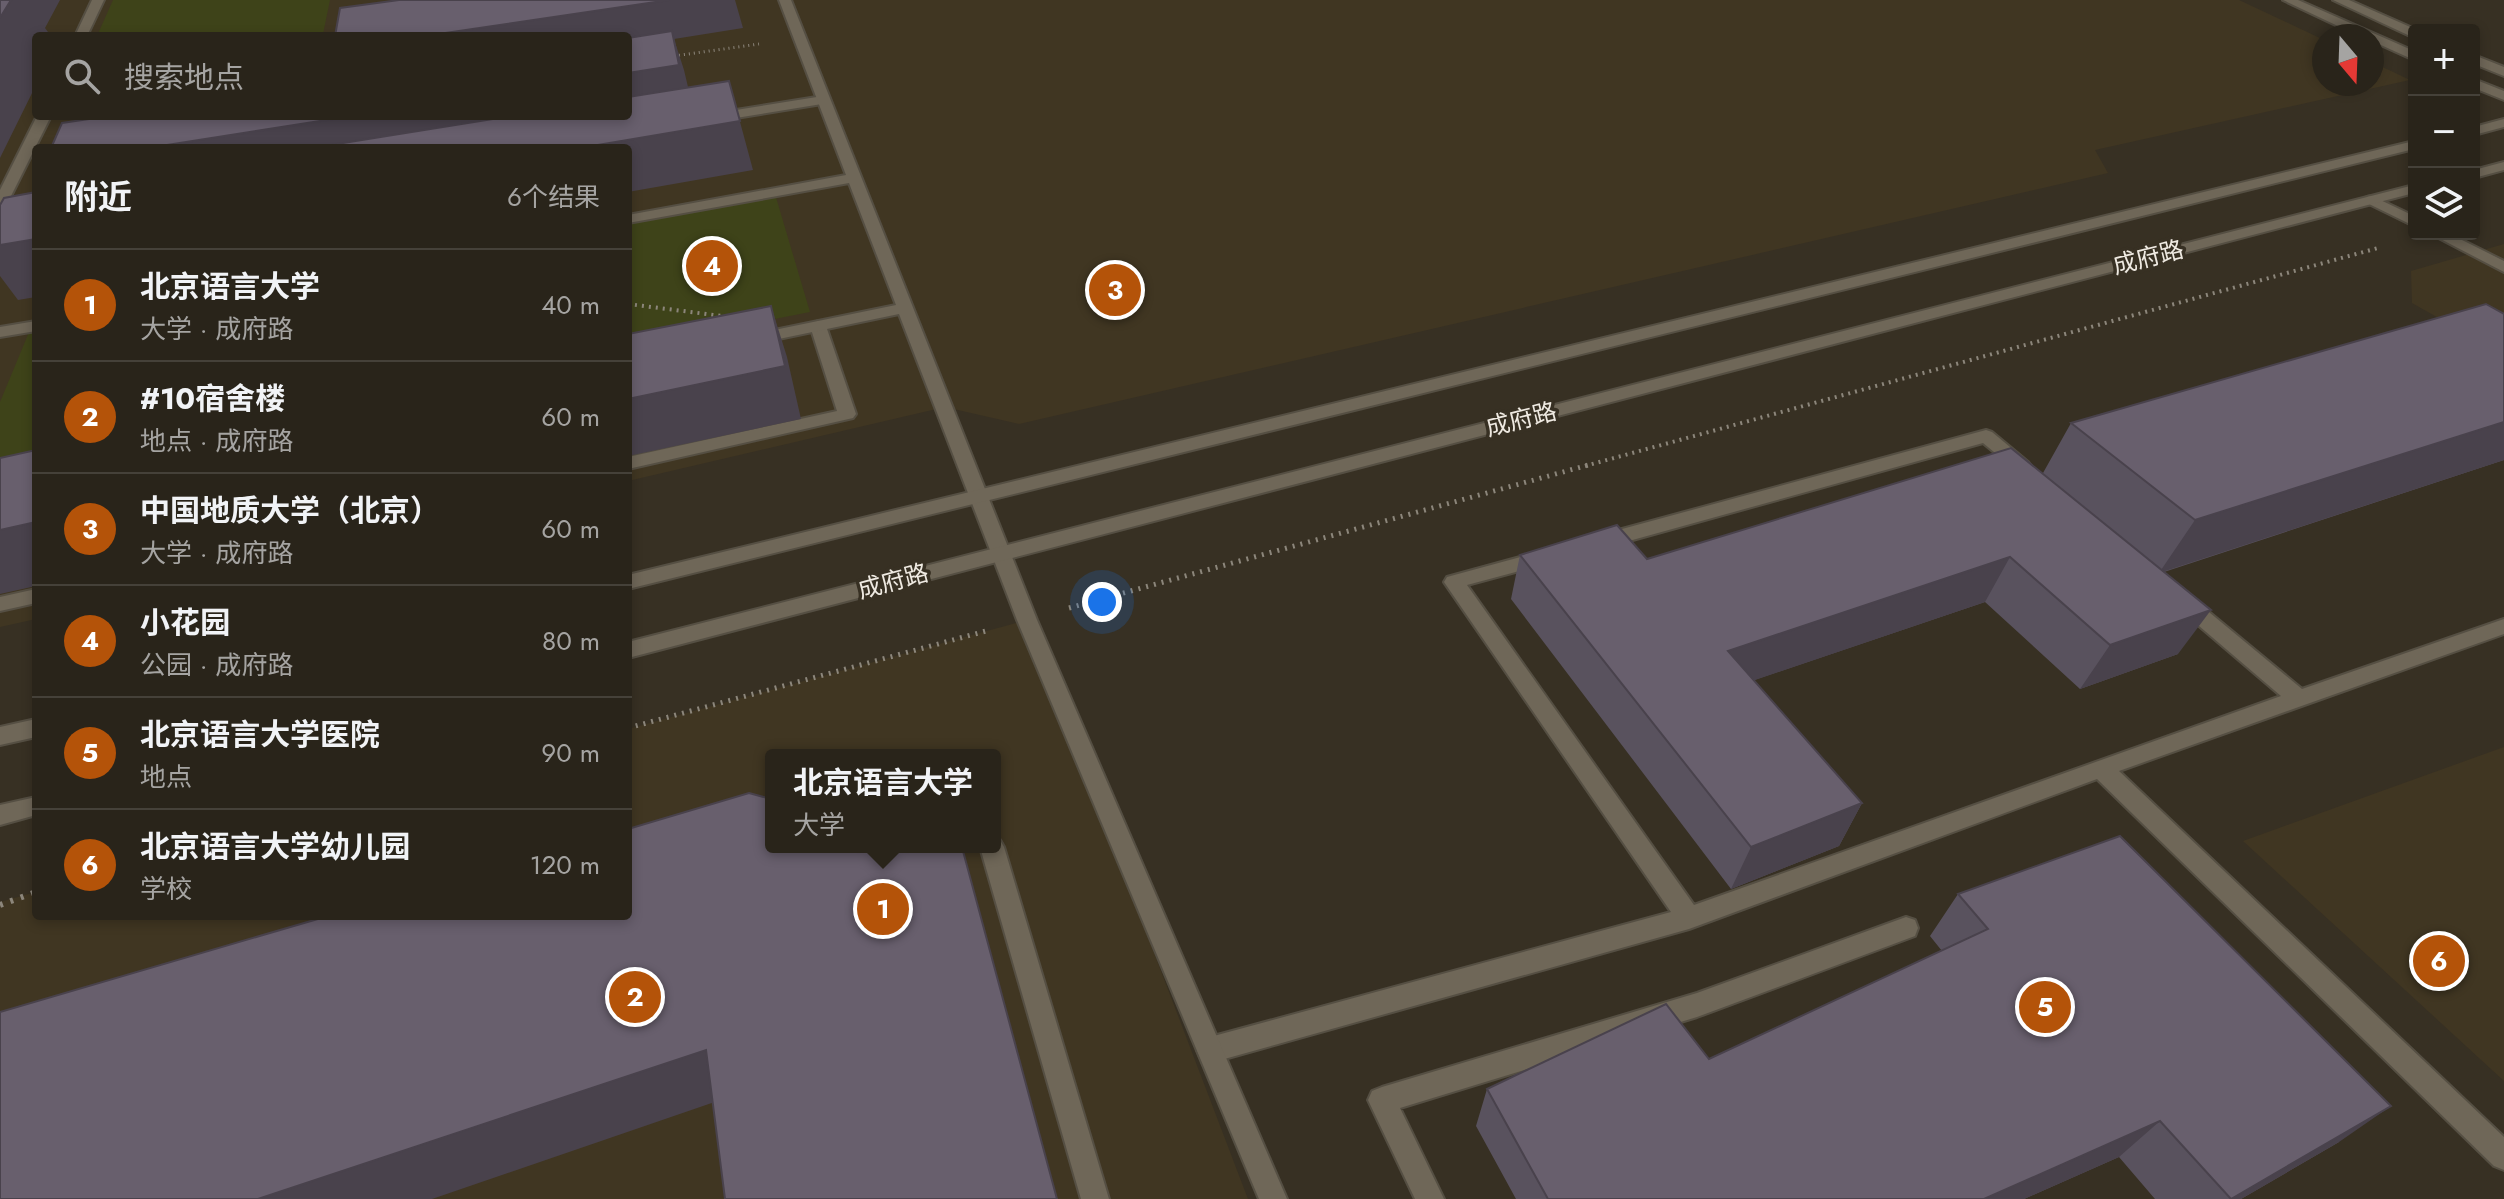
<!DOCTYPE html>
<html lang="zh">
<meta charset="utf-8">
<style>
:root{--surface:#29241a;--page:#312c23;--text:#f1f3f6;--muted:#a5a4a2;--line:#454139;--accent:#b45309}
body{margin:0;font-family:Jost,"Noto Sans SC",sans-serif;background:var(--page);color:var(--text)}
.controls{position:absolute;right:24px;top:24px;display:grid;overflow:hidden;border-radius:8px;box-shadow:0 4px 12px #0003}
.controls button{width:72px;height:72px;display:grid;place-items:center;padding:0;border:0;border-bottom:2px solid var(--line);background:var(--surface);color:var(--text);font:40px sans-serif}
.compass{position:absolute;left:2312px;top:24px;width:72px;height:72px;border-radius:50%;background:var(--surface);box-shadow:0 4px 12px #0003;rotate:161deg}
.you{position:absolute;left:1102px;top:602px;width:28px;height:28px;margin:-20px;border:6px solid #fff;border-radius:50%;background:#1a73e8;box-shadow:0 0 0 12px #1a73e833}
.badge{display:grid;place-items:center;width:52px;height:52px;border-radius:50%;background:var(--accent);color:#fff;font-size:26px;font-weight:700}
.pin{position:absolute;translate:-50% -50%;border:4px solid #fff;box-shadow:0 2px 8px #0006}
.popup{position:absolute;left:765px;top:749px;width:236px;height:104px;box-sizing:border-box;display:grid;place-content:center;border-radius:8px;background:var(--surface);filter:drop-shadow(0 2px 6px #0005);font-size:26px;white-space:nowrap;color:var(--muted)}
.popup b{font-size:30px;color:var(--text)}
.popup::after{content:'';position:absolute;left:50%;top:100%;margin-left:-16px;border:16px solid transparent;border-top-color:var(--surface)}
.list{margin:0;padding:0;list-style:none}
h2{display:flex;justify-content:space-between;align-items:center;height:104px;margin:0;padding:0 32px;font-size:34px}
h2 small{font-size:26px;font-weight:400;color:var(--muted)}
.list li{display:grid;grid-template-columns:52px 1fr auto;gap:24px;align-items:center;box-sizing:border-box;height:112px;padding:0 32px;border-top:2px solid var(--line)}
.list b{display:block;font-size:30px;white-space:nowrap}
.list p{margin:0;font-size:26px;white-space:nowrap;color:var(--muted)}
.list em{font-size:26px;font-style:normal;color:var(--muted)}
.icon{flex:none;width:44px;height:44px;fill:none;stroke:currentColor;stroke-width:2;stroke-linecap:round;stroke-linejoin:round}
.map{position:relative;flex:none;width:2504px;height:1199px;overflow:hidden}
.search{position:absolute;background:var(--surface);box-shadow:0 4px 12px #0003;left:32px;top:32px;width:600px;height:88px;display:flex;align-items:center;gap:20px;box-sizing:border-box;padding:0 28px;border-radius:8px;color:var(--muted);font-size:30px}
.panel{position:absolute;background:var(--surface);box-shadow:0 4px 12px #0003;left:32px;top:144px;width:600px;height:776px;border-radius:8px}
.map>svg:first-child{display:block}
.built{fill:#403622;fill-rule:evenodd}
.green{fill:#3e4319}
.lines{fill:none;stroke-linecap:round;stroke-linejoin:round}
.service-casing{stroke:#554f43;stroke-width:4}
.minor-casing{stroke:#554f43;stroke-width:4}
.secondary-casing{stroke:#554f43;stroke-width:4}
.path-far3{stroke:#8c867b;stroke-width:3;stroke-dasharray:1 4;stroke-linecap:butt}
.path-far2{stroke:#8c867b;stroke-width:4;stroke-dasharray:2 5;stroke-linecap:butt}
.path-far1{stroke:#8c867b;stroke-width:5;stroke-dasharray:2 6;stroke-linecap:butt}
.path{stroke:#8c867b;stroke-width:6;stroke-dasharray:3 8;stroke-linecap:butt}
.service{fill:#6f6758;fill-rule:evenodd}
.minor{fill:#6f6758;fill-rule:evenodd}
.secondary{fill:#6f6758;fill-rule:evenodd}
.wall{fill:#59525e}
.shaded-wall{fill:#49424c}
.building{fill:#685f6d;stroke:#49424c;stroke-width:2}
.labels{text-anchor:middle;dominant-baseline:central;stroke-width:7;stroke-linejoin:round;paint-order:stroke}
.street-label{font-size:24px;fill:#efeae2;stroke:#373023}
</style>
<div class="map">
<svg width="2504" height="1199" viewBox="0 0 2504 1199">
<rect width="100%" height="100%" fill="#373023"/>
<path class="built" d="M0,0H2239L2324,40V84H2372V62L2410,80L2095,150L2108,173L1019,424L945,407L628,481V148H36V619L0,627ZM36,36H628V116H36Z
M2504,244V355L2412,303L2411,271Z
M1027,620L1248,1199H0V902L36,892V916H628V729ZM771,755H995V847H771Z
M2504,747V1081L2243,841Z"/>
<path class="green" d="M113,0H330L323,34L97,36Z
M775,194L810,312L628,348V220Z
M36,324V466L0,474V402L32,325Z"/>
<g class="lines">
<g class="service-casing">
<path id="service" d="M92,0H104L87,36H75Z
M823,96L828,97V103L711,122L704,118L711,114Z
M37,116H51L7,204L0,208V190Z
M2372,196L2414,216V226L2367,203V197Z
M2431,234H2450L2504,261V272Z
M818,321L826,326L856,414L853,418L628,469V457L837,411L810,326Z
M1986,430L1992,432L2028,462L2031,466L2028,470H2016L1983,443L1600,549L1590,542L1600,535Z
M1542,551L1549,553L1552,558L1549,563L1467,585L1694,905L2281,696L2178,608L2175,603L2178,598H2192L2302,689L2504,619V634L2119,771L2504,1137V1170L2494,1166L2097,779L1689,929L1210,1063L1201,1059L1197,1050L1201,1041L1210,1037L1671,912L1444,582L1447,577Z
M36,589V603L0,611V597Z
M995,838L1000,840L1004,847L1109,1199H1081L980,847H995Z
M1906,917L1915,920L1918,928L1915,936L1697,1017L1400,1108L1444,1199H1415L1368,1100L1372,1091L1382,1087L1697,993Z"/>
</g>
<g class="minor-casing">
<path id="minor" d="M779,0H791L1037,620L1287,1199H1259L1017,620L899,314L755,344L747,339L755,334L896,305L849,183L628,223V215L846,175Z
M36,321V331L0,337V327Z"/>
</g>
<g class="secondary-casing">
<path id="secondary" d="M2283,0H2298L2414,51V60L2372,41V36H2359Z
M2333,0H2349L2417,30H2414V37L2410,36Z
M2474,55L2504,67V76L2474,64Z
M2474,79L2504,91V100L2474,88Z
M2504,119V127L2474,135V127Z
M2414,141V149L628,589V575Z
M2504,162V170L2474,178V170Z
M2414,185V193L628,658V642Z
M36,719V737L0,745V727Z
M36,797V815L0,825V805Z"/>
</g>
<path class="path-far3" d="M674,56L759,44"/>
<path class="path-far2" d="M628,304L722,316
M1585,466L2378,248"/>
<path class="path-far1" d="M1069,608L1592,464
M628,728L986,631"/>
<path class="path" d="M0,905L36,892"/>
<use href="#service" class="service"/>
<use href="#minor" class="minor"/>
<use href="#secondary" class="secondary"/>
</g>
<path class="wall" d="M2504,314V460L2164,572L2178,654L2080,689L1985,602L1754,680L1862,803L1839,846L1731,889L1511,599L1520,555L1647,559L2043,473L2071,423Z
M1958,894L2339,1142L2241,1199H2155L2119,1157L2024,1199H1516L1476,1126L1487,1089L1709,1059L1942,951L1930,936Z"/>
<path class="shaded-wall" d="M5,0H60L45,28L51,36H36V85L0,158V18Z
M669,0H735L743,28L674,39L684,70L692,104L628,114V36H425Z
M729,81L753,170L628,192V148H580Z
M352,116H618L422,148H148Z
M36,239V297L18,300L0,276V245Z
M771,306L787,357L801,419L628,456V399Z
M2504,422V460L2159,573L2195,520Z
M36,522V586L0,594V530Z
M2010,557L1985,602L1711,695L1728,651Z
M2211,610L2178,654L2080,689L2110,645Z
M1862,803L1839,846L1731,889L1751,847Z
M706,1050L735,1095L432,1199H258Z
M2391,1106L2339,1142L2241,1199H2230Z
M2160,1121L2119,1157L2024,1199H1984Z"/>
<path class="building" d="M0,0H11L0,18Z
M399,0H669L425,36H335L340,8Z
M672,31L679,65L628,73V38Z
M729,81L740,121L580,148H312L511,116H628V97Z
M109,116H352L148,148H51L62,123Z
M36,192V239L0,245V205L4,198Z
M2486,304L2504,314V422L2195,520L2071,423Z
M771,306L785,366L628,399V334Z
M2011,448L2211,610L2110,645L2010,557L1728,651L1862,803L1751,847L1520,555L1617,525L1647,559Z
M36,450V522L0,530V458Z
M749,793L771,799V847H948L963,851L1057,1199H725L706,1050L258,1199H0V1012L328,916H628V829Z
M2120,836L2391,1106L2231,1199L2160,1121L1984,1199H1548L1487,1089L1666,1004L1709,1059L1988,929L1958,894Z"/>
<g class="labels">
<g class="street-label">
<text transform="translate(2148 257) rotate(-14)">成府路</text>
<text transform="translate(1521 419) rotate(-14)">成府路</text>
<text transform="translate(893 581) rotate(-15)">成府路</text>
</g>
</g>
</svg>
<div class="controls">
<button>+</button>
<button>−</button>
<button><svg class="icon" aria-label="layers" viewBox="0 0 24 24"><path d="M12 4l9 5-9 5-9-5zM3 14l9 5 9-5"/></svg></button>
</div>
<svg class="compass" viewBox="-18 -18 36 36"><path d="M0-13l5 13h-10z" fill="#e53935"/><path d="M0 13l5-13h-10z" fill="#a5a4a2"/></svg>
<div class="you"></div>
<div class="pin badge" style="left:883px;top:909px">1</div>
<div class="popup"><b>北京语言大学</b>大学</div>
<div class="pin badge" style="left:635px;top:997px">2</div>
<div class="pin badge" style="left:1115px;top:290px">3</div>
<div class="pin badge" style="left:712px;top:266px">4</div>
<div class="pin badge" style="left:2045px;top:1007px">5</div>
<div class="pin badge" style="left:2439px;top:961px">6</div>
<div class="search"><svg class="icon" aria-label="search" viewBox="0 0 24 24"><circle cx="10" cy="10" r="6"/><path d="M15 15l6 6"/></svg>搜索地点</div>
<section class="panel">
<h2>附近<small>6个结果</small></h2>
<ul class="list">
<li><span class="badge">1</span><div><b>北京语言大学</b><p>大学 · 成府路</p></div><em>40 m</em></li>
<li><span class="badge">2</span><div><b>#10宿舍楼</b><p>地点 · 成府路</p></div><em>60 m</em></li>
<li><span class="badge">3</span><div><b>中国地质大学（北京）</b><p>大学 · 成府路</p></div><em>60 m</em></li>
<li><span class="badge">4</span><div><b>小花园</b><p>公园 · 成府路</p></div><em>80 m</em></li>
<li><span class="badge">5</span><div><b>北京语言大学医院</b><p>地点</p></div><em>90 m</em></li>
<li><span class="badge">6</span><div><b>北京语言大学幼儿园</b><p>学校</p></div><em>120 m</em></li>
</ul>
</section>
</div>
